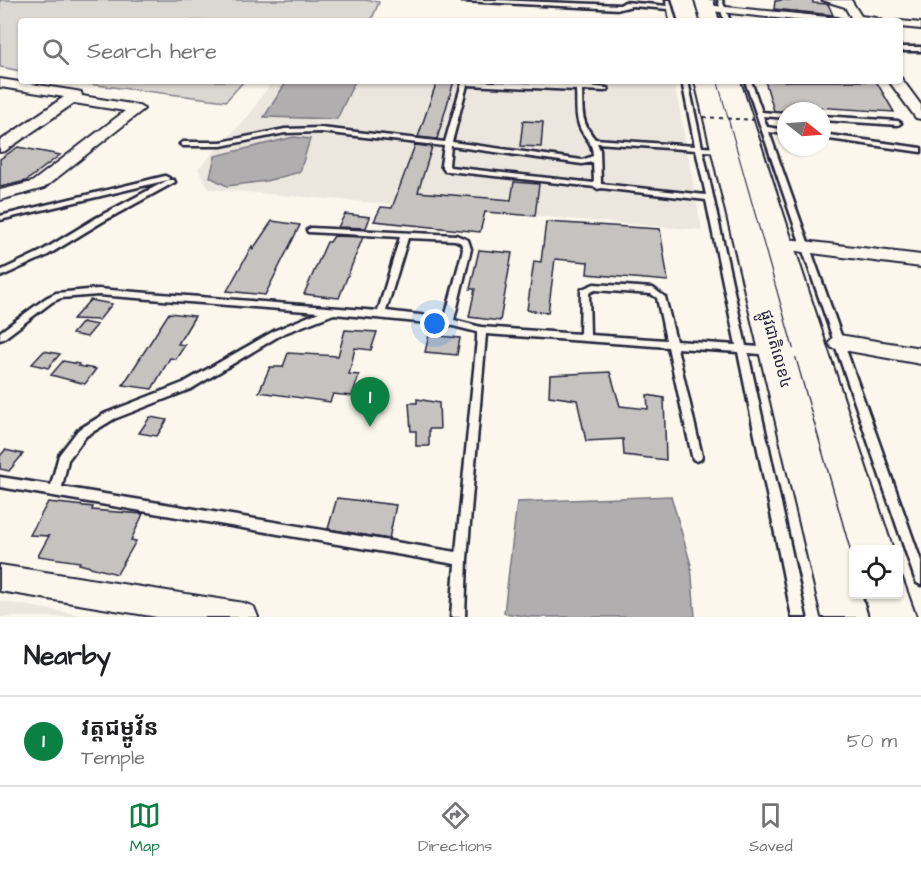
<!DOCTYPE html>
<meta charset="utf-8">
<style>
:root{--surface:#fff;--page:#f6f6f6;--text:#202124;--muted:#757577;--line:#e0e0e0;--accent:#0b8043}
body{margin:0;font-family:"Architects Daughter","Noto Sans Khmer",sans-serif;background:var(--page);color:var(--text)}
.controls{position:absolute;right:18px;bottom:18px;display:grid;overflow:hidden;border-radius:6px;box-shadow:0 2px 4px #0004}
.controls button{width:54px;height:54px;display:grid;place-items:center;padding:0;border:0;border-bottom:2px solid var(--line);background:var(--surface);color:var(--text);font:30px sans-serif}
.compass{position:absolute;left:777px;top:102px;width:54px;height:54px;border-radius:50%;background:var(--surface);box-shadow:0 2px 4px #0004;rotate:107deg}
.you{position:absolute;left:435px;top:324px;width:21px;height:21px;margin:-15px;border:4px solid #fff;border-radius:50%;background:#1a73e8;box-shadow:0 0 0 9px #1a73e833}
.badge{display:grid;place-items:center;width:39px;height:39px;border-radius:50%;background:var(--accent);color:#fff;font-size:20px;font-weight:700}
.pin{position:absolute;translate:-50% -50px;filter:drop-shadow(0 2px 3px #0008)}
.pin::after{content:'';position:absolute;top:32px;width:21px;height:18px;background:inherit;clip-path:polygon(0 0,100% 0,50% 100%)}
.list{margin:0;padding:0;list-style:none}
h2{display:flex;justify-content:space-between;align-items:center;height:78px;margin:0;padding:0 24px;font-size:26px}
h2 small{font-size:20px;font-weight:400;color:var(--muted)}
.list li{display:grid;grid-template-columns:39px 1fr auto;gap:18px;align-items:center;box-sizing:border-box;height:90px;padding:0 24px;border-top:2px solid var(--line)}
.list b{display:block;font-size:22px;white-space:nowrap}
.list p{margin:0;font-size:20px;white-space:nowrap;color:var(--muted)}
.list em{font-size:20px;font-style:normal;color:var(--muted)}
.icon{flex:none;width:33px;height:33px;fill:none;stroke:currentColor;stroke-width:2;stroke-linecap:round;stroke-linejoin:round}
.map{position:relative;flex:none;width:921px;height:617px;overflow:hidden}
.search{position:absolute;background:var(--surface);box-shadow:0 2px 4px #0004;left:18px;right:18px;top:18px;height:66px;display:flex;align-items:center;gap:15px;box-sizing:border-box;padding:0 21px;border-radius:6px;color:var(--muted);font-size:22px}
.sheet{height:168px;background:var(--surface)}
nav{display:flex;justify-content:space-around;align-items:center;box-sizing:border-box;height:84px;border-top:2px solid var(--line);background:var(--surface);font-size:16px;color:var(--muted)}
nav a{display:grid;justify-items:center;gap:3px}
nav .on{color:var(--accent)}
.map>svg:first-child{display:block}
.built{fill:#ebe7df}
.green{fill:#dbd8d3;stroke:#7e7d87;stroke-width:1.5}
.water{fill:#b1aeb0;stroke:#787681;stroke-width:1.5}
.building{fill:#c6c2c0;stroke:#22223b;stroke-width:1.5}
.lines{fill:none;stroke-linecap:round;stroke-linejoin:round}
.service-casing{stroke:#22223b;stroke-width:5}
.minor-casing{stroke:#22223b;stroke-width:4}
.trunk-casing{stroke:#22223b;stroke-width:4}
.service{fill:#fbf7ec;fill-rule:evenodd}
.minor{fill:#fbf7ec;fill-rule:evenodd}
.trunk{fill:#fbf7ec;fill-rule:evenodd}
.path-bridge{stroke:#22223b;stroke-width:2;stroke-dasharray:4 4;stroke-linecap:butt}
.labels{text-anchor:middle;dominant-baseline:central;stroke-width:6;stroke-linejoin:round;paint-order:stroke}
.street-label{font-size:16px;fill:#22223b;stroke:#fbf7ec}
</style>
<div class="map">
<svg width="921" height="617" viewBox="0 0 921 617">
<rect width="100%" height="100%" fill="#fbf7ec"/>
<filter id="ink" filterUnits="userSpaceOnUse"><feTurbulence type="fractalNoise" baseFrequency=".0167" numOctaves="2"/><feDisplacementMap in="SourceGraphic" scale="12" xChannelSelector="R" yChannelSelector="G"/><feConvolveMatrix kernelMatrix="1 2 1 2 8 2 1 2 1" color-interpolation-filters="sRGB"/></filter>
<g filter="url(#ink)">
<path class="built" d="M272,81H674L702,230L209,189L198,169L250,114Z
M0,601L93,617H0Z"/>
<path class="green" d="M0,0H365L379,2L371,21H21V71L0,67Z
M64,81H244L226,101Z"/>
<path class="water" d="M287,81H355L337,119L264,117Z
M294,137L310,139L300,172L266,181L227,186L210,177L215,156Z
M671,496L691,565L695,617H530L504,613L517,502Z"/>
<path class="building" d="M782,0H813V3L828,4L833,15L774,9L775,1Z
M437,81H454L437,139L418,137Z
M765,81H876L894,112L815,107L817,111H774Z
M523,121L543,122L541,147L520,146Z
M415,145L432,147L418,192L511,200L514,182L539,184L535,216L485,212L480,232L374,221L381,207L392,208Z
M18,147L60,155L26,181L0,187V159Z
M345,214L370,217L366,228L338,227Z
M272,221L300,225L265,295L227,291L252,246L253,249Z
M546,222L660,229L668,281L587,274L588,262L555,259L548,313L527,310L534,261L541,262Z
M334,236L363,237L339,298L304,294L327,242H330Z
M479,250L512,253L500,321L469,317L475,289H470Z
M90,300L112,304L99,320L73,319Z
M169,313L195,316L178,344L185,345L176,359L170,358L152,389L123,385Z
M82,322L97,325L87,337L72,334Z
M345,330L377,332L371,350L355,348L349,374L359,375L352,396L333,394L330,402L259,392L270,367H283L288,353L338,356Z
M429,335L460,338L457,355L425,352Z
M44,351L60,354L48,368L32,364Z
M63,361L79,364L78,366L96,369L85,384L51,375Z
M610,372L620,406L648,409L647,395L664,398L666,460L624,455L623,439L586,441L577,400L549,396L550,375Z
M417,399L439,403L440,429H429V446H416V431H411L409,403H417Z
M150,417L167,420L157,436L139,433Z
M5,450L23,454L9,471L0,469V456Z
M337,498L396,505L389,539L328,529Z
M48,502L93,507L92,510L143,514L131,540L136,541L117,574L79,564L80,562L38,556L49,536L30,535Z"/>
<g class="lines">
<g class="service-casing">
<path id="service" d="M460,0H496L620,5L625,2L667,6L666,0H670L676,21H670L668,9L632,6L620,9L462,1Z
M718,0H722L730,21H724Z
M900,47H921V51H900Z
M465,81L579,85L607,88L608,89L605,91L582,90C583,111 580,121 595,139L695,146L682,81H688L702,147L722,148L725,150L722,152L703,151L746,346L807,350L810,351L812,354L810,357L807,358L748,353L806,617H792L738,352L677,348L702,456L701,459L697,461L693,459L692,456L668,347L486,334L467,559L465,617H451L455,564L0,487V477L51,485L59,455L78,430L106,413L183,383L276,330L319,312L98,295L61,298L52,302L3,339L0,340V332L46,298L56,293L98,289L378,311L400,237L308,232L307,230L311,228L456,235L468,240L471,249L454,320L481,327L580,334L581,291L582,289L594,284L653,288L665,297L676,341L736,345L706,200L601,188L598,189L595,187L448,171H445L441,165L444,146L321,132L285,133L221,146H183L180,144L183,142H221L285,129L321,128L445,142L462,83ZM467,85L576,90C577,101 575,114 579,125C583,138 593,140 593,156L582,160L452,142ZM597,143L696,150L706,195L601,184L600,150ZM451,146L582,164L593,162L594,183L450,167L449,165ZM408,238L455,240L461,243L463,249L445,318L386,311ZM595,290L651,294L657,298L666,340L590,335L589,293ZM334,314L449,325L477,332V339L456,552L62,487L68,460L86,436L114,419L191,389L282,334Z
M745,81H751L762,112L786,114V118L763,116L767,127L786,130V134L769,132L921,561V585L917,583L915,579Z
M822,116L898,121L901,123L898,125L822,120Z
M822,134L921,148V152L822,138Z
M165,176L169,178L168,180L0,220V216Z
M168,180H174L175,182L102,222L46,256L0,277V271L40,252L96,218Z"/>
</g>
<g class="minor-casing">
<path id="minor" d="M822,0H851L861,16L876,18L882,21H853L845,7Z
M706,5L838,18L844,21H804L702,10V6Z
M898,21H900L921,23V29L900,27Z
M901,78L921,105V119L916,118L889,81H900Z
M0,79L76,91L81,92L82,96L137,105L144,109L44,188L0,200V190L32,182L125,111L74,103L5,151L0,152V141L64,97L0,87Z
M779,238L921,255V267L773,248L770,244L773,240Z
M839,335L921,348V364L832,348L829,343L832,338Z
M0,565L244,603L254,607L258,617H157L0,591Z"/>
</g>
<g class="trunk-casing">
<path id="trunk" d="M695,0H713L719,21H701Z
M695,81H717L854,566V594H861L868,617H822Z
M718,81H740L893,550H854V556L851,550Z
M898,577L902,578L916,617H870L864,594H898Z"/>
</g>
<use href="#service" class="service"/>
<use href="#minor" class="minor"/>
<use href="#trunk" class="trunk"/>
<path class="path-bridge" d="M703,117L754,120"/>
</g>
</g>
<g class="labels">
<g class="street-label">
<text transform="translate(776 349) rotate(75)">ផ្លូវជាតិលេខ៤</text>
</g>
</g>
</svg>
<div class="controls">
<button><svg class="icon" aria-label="locate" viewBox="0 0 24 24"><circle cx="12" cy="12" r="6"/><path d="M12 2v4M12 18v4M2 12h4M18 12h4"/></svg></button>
</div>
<svg class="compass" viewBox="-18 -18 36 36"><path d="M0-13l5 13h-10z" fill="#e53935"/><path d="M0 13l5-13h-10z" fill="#757577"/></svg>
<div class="you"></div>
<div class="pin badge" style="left:370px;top:427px">1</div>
<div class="search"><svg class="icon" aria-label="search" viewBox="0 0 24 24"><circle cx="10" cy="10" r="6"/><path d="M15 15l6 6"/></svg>Search here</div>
</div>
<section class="sheet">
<h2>Nearby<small></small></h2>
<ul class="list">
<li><span class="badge">1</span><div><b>វត្តជម្ពូវ័ន</b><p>Temple</p></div><em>50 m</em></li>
</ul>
</section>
<nav>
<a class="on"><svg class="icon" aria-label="map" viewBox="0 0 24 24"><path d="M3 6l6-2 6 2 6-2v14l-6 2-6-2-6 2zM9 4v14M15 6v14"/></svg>Map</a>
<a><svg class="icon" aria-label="directions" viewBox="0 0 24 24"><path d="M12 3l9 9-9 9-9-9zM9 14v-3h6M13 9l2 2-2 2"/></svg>Directions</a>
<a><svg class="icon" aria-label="saved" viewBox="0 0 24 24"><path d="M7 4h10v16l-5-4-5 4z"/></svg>Saved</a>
</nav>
